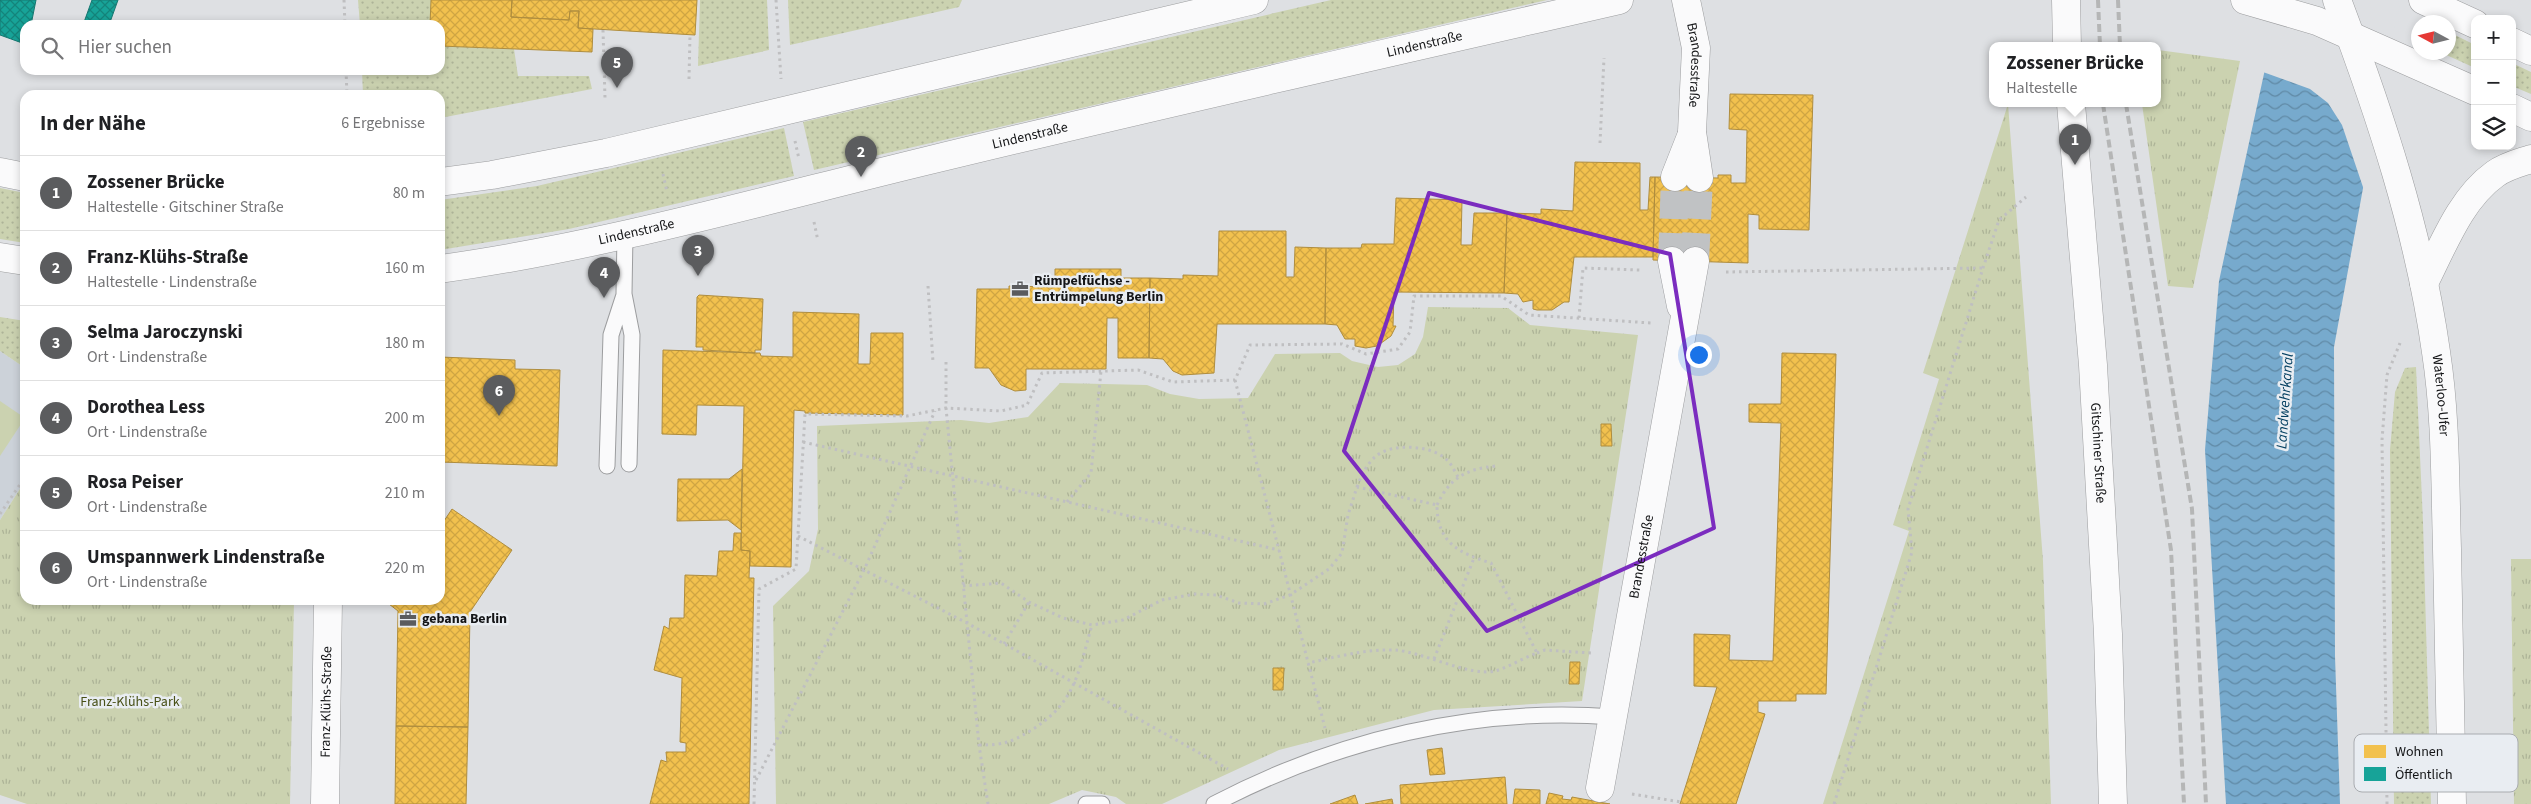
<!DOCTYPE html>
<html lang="de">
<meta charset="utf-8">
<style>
:root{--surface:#fff;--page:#f6f6f6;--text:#202124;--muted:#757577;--line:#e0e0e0;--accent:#5b5c5e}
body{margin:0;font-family:"Source Sans 3",sans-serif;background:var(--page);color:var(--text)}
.controls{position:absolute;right:15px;top:15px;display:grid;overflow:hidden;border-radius:10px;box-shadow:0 2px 8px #0003}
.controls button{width:45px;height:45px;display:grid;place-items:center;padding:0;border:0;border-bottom:1px solid var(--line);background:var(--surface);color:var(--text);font:25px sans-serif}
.compass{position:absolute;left:2411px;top:15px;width:45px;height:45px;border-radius:50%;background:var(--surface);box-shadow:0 2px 8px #0003;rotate:277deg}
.you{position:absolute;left:1698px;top:354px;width:18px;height:18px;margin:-12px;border:4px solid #fff;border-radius:50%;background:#1a73e8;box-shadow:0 0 0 8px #1a73e833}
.badge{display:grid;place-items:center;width:32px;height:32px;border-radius:50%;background:var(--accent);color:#fff;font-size:16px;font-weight:700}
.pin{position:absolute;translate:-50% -41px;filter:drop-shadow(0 1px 2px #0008)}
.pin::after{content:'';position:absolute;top:26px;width:18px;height:15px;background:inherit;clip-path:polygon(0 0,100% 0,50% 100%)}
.popup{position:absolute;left:1989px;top:42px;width:172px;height:65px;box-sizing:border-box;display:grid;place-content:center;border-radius:10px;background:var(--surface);filter:drop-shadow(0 1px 4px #0005);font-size:16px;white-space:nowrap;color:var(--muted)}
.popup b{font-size:19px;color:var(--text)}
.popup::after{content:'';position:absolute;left:50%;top:100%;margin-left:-10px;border:10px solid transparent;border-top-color:var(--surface)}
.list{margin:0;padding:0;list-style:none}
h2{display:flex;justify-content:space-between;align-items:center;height:65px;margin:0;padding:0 20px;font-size:21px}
h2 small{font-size:16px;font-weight:400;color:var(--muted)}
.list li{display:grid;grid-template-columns:32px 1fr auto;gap:15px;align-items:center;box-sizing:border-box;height:75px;padding:0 20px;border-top:1px solid var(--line)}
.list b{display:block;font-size:19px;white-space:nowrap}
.list p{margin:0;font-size:16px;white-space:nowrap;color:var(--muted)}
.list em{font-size:16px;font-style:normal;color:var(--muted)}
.icon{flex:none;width:28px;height:28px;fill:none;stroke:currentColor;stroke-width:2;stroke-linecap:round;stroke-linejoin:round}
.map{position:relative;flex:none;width:2531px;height:804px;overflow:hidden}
.search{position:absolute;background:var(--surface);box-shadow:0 2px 8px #0003;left:20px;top:20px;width:425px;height:55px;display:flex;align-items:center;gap:12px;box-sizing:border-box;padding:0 18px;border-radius:15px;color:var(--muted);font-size:19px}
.panel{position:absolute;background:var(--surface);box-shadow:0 2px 8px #0003;left:20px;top:90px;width:425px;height:515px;border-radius:15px}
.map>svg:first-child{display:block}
.built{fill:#ccd2d9}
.grass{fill:url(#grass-dots)}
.park{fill:url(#park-tufts)}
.garden{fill:#cbd2b0}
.water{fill:url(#water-waves)}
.pier{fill:#dee0e3}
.homes{fill:url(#homes-cross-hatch);stroke:#af8d3e}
.public{fill:url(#public-cross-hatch);stroke:#167871}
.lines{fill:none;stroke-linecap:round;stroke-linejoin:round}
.minor-tunnel{stroke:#c0c2c4;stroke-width:28;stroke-dasharray:28 14;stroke-linecap:butt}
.service-casing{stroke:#9c9d9f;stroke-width:17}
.minor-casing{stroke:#9c9d9f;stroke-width:29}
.secondary-casing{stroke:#9c9d9f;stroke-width:29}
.path{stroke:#bfbfc1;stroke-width:3;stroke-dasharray:2.5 4;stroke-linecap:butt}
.service{stroke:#fafafb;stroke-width:15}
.minor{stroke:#fafafb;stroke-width:28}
.secondary{stroke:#fafafb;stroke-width:28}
.rail{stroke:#b5b6b6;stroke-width:4;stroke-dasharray:8 4;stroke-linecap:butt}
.marked{fill:none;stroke:#7b2cbf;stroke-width:4;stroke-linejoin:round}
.labels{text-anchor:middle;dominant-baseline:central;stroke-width:5;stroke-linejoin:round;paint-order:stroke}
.street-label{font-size:14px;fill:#141517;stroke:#e9edf2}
.poi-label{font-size:14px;font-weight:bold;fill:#141517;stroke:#e9edf2;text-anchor:start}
.park-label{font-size:14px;fill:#485017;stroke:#e9edf2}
.water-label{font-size:15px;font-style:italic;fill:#054061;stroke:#e9edf2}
.key{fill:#e9edf2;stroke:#a9acb0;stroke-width:1}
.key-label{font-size:14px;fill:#141517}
</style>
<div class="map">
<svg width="2531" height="804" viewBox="0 0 2531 804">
<defs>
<pattern id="grass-dots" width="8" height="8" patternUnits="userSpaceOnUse" patternTransform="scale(1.25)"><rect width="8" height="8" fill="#cbd2b0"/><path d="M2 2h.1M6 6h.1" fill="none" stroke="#adb397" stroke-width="1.8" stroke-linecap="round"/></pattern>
<pattern id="park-tufts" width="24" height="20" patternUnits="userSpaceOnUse" patternTransform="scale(1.25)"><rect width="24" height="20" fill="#cbd2b0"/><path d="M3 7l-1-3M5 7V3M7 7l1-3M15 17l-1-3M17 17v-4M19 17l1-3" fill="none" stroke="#adb397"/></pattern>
<pattern id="water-waves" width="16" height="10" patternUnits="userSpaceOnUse" patternTransform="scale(1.25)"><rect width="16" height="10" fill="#77aacd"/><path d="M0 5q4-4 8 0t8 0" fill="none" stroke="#6089a5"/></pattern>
<pattern id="homes-cross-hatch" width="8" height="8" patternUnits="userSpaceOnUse" patternTransform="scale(1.25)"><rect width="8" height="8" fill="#f2c14e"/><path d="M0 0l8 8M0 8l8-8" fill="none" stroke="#cfa543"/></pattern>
<pattern id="public-cross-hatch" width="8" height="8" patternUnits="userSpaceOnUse" patternTransform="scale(1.25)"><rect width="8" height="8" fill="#17a398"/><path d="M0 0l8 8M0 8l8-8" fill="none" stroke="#14847b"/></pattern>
</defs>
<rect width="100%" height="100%" fill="#dee0e3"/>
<path class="built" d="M0,351L25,368V481L0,520Z"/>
<path class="grass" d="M358,0H431L430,25H360Z
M700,0H767L769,50L698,66Z
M788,0H962L959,7L790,45Z
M1331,0H1547L814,170L803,122Z
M2449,32L2475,45V68L2442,53L2448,52Z
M440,46L514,49L518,76H589L592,89L440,118V95H363L362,70H440Z
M2512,63L2531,72V94L2512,86Z
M784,128L794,176L569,229L440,250V200L537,186Z
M0,188L25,193V243L0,239Z
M0,317L25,321V368L0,351Z
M2416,367L2423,522L2431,804H2394L2390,450L2395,392L2405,368Z"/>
<path class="park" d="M2158,50L2240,61L2193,288L2168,286L2142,104H2158Z
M2008,104L2043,561L2051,804H1823L1909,531L1893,525L1939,379L1923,373Z
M1428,307L1508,308L1530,325L1638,335L1582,701L1434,710L1279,750L1162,804H1126L1116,797L1082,790L1049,804H776L773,606L809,571L818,529L817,426L961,420L989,423L1028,417L1060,383L1147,385L1170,394L1199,399L1248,398L1275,354L1340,353L1352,361L1378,367L1398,365L1415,354L1423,337Z
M25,481V600H294L290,804H27L0,795V520Z
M2511,559H2531V804H2514Z"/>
<path class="garden" d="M0,401L25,418L0,456Z"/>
<path class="water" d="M2280,0L2395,13L2334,347L2335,656L2340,804H2226L2205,450L2219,281Z"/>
<path class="pier" d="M2277,0H2402L2397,14L2365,193L2342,125L2328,103L2310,89L2263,72Z"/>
<path class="homes" d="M431,0H512L511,17L569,20L570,11H579L578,28L593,29L592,52L440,46V25H430Z
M512,0H697L695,35L578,28L579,11H570L569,20L511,17Z
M1730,94L1813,95L1809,230L1759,229V215L1748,214V263L1653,260L1655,177L1718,178V175H1731V183H1746L1747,130L1729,129Z
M1575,162L1640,163V210H1648L1650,177H1655L1653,257H1574L1569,302H1564L1552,310H1537L1533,309V300L1523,302L1518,294L1504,293L1507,213L1541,214V209L1573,211Z
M1396,198L1462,200L1461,245H1472L1474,213H1507L1504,293L1394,292L1393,326H1396L1391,336L1377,346L1366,348L1355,346V339H1345L1337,325L1325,324L1326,248H1361L1362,244H1394Z
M1219,231H1286V277H1294L1295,247L1326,248L1325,324H1217L1214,373L1182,375L1173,371L1163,359L1149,358L1150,278L1183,279V275L1218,276Z
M1055,269H1121V278H1150L1149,358H1118V318H1107L1106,369H1026V390L1015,391L1001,385L989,368H975L977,289H1009V286L1055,287Z
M699,295L763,299L761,350H755V353L703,350V347H696L697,297Z
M793,312L859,314L858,364H870L871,333H903V415L805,413V411L794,410L791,567L750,566V551L741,550L744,406L697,405L696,435L662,434L663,350L755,353H760L761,356L793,357Z
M1782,353L1836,354L1826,694H1796V701H1758V712L1765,714L1736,804H1680L1717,687L1694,686V634L1730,635L1729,660L1773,661L1781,423L1749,422V404H1781Z
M440,357L515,360V369L560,370L557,466L440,462Z
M1601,424H1611L1612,446H1601Z
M742,469L741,530L728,520L677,521L678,479H729Z
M452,509L512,550L470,612L468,727L396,726L398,611L389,604L391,600H440V527Z
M734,533H741V550L750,551L749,578H754L749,804H650L661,760L667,762L666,752H686V743L680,742L682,678L654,670L664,626L669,629L670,618H684L685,575L717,576L719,551H733Z
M1570,662H1580L1579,684H1569Z
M1273,668H1284L1283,690H1273Z
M396,726L468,727L466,804H395Z
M1442,748L1445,774L1430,775L1427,750Z
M1505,777L1507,804H1401L1400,785Z
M1515,789L1540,790V804H1513Z
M1549,793L1563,796L1562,799L1571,800L1572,797L1610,804H1546Z
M1355,795L1358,804H1330Z
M1392,799L1393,804H1365Z"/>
<path class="public" d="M0,0H36L31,25H25V44L0,35Z
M92,0H118L109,25H83Z"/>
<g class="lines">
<path class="minor-tunnel" d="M1672,261L1675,177
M1695,261L1699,178"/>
<g class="service-casing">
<path id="service" d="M625,234L624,294L632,335L629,464
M607,466L611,335L624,295
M1086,804H1102
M1214,804C1336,740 1476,706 1614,717"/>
</g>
<g class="minor-casing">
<g id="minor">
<path id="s1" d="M1686,0L1696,48L1692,132L1699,178"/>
<path d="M1675,177L1692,134"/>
<path d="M1672,261L1681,306"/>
<path id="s2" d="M1600,788L1695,261"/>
<path id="s3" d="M325,804L328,600"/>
</g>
</g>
<g class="secondary-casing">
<g id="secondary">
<path d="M2066,0L2067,46"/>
<path d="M2245,0L2317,21L2475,91"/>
<path id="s4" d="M2337,0C2380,114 2419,231 2436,352C2446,417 2445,483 2447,549C2448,634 2450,719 2452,804"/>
<path d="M2423,0L2475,24"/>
<path d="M2512,42L2531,51"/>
<path id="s5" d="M2071,104L2093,365L2108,634L2113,804"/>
<path d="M2512,108L2531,117"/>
<path d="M0,172L25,177"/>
<path d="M440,182L492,175L606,153L1254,0"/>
<path d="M0,257L25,261"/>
<path id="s6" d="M440,269C605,246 765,200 926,161C1156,105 1388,53 1619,0"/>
<path d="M2424,283C2443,246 2460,199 2495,174C2506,166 2519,163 2531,159"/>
</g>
</g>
<path class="path" d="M344,0L345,25
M776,0L781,79
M603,30L605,98
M346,70L347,95
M689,79L690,35
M795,141L799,159
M1600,143L1604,58
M663,174L667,192
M814,222L818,241
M1726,272L1983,268
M928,286L933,362
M1579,318L1583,268L1640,270
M946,362V408L979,745L988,804
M1235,380L1325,728
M803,442L1279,550
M1357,487C1361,476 1367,464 1375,457C1391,442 1434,445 1448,461C1452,465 1455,472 1458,477
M1067,502L1091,473L1101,371
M1437,505C1450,477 1467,469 1496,466
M0,514L25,477
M798,536L967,623L1228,769
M963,586L1001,583L1029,602L1063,618L1092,625L1123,620L1162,600L1195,594L1216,595L1239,603L1264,604L1290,595L1329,569L1342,553L1348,515L1357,487L1437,505C1437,543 1459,553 1491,563L1537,653C1523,658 1509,667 1495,671C1470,677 1423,652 1395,650C1365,649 1336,657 1308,663
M1004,644L1029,602
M1537,653L1545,650L1591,653
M1434,659L1474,558
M979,745C1002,745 1010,743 1030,731C1076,703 1078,673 1092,625
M756,780L864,570L935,411
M1632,794L1681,802
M754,804L759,589L796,569L805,414L907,416L946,408L1001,411L1027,405L1042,373L1138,370L1173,382L1235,380L1250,345L1342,344L1366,354L1398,349L1410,332L1414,296H1501L1529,315L1651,323
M1834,804L1912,552L1908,509L1983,268L1999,220L2026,197
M2387,804L2382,440L2387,375L2400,343"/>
<use href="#service" class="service"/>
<use href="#minor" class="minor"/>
<use href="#secondary" class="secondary"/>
<path class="rail" d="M2098,0L2100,46
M2118,0L2120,46
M2103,104L2171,550L2184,804
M2126,104L2192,509L2206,804"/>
</g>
<path class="marked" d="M1429,193L1670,254L1714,528L1487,631L1344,451Z"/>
<defs>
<g id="office-bare" transform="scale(1.35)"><path d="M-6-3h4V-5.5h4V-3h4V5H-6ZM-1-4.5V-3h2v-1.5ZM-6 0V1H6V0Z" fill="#5b5c5e" stroke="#e9edf2" stroke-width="2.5" paint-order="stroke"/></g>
</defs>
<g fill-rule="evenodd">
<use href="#office-bare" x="1020" y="289"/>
<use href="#office-bare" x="408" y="619"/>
</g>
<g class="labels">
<g class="street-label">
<text stroke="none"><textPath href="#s6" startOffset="1010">Lindenstraße</textPath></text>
<text stroke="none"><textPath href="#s1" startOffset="66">Brandesstraße</textPath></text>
<text stroke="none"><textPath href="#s6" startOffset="605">Lindenstraße</textPath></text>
<text stroke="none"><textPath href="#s6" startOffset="200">Lindenstraße</textPath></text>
<text stroke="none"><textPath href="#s4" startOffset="410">Waterloo-Ufer</textPath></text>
<text stroke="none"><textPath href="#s5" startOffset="350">Gitschiner Straße</textPath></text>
<text stroke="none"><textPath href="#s2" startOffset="235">Brandesstraße</textPath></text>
<text stroke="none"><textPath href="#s3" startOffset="102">Franz-Klühs-Straße</textPath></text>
</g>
<g class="poi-label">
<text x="1034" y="281">Rümpelfüchse -<tspan x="1034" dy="16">Entrümpelung Berlin</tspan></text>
<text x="422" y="619">gebana Berlin</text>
</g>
<g class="park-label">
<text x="130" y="702">Franz-Klühs-Park</text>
</g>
<g class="water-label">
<text transform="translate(2285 401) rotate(-86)">Landwehrkanal</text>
</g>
</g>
<rect x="2354" y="734" width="164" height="58" rx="8" class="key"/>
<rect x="2364" y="745" width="22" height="13" fill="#f2c14e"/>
<rect x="2364" y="767" width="22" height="14" fill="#17a398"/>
<g class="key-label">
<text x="2395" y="756">Wohnen</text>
<text x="2395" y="779">Öffentlich</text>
</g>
</svg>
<div class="controls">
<button>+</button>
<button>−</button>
<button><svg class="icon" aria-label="layers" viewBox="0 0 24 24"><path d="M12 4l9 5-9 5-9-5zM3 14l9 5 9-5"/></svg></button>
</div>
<svg class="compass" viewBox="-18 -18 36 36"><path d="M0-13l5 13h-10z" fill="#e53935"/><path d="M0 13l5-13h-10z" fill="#757577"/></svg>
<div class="you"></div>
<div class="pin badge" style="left:2075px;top:165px">1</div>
<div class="popup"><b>Zossener Brücke</b>Haltestelle</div>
<div class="pin badge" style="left:861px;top:177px">2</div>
<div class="pin badge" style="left:698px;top:276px">3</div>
<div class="pin badge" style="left:604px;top:298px">4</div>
<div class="pin badge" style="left:617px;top:88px">5</div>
<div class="pin badge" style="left:499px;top:416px">6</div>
<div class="search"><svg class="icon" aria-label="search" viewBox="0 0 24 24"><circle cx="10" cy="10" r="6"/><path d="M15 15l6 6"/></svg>Hier suchen</div>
<section class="panel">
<h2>In der Nähe<small>6 Ergebnisse</small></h2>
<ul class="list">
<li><span class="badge">1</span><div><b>Zossener Brücke</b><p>Haltestelle · Gitschiner Straße</p></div><em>80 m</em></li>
<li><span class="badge">2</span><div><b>Franz-Klühs-Straße</b><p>Haltestelle · Lindenstraße</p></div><em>160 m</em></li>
<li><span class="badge">3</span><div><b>Selma Jaroczynski</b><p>Ort · Lindenstraße</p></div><em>180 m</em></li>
<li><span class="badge">4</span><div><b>Dorothea Less</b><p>Ort · Lindenstraße</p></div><em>200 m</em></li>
<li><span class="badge">5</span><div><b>Rosa Peiser</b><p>Ort · Lindenstraße</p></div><em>210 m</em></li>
<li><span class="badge">6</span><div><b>Umspannwerk Lindenstraße</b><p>Ort · Lindenstraße</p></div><em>220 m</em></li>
</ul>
</section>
</div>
